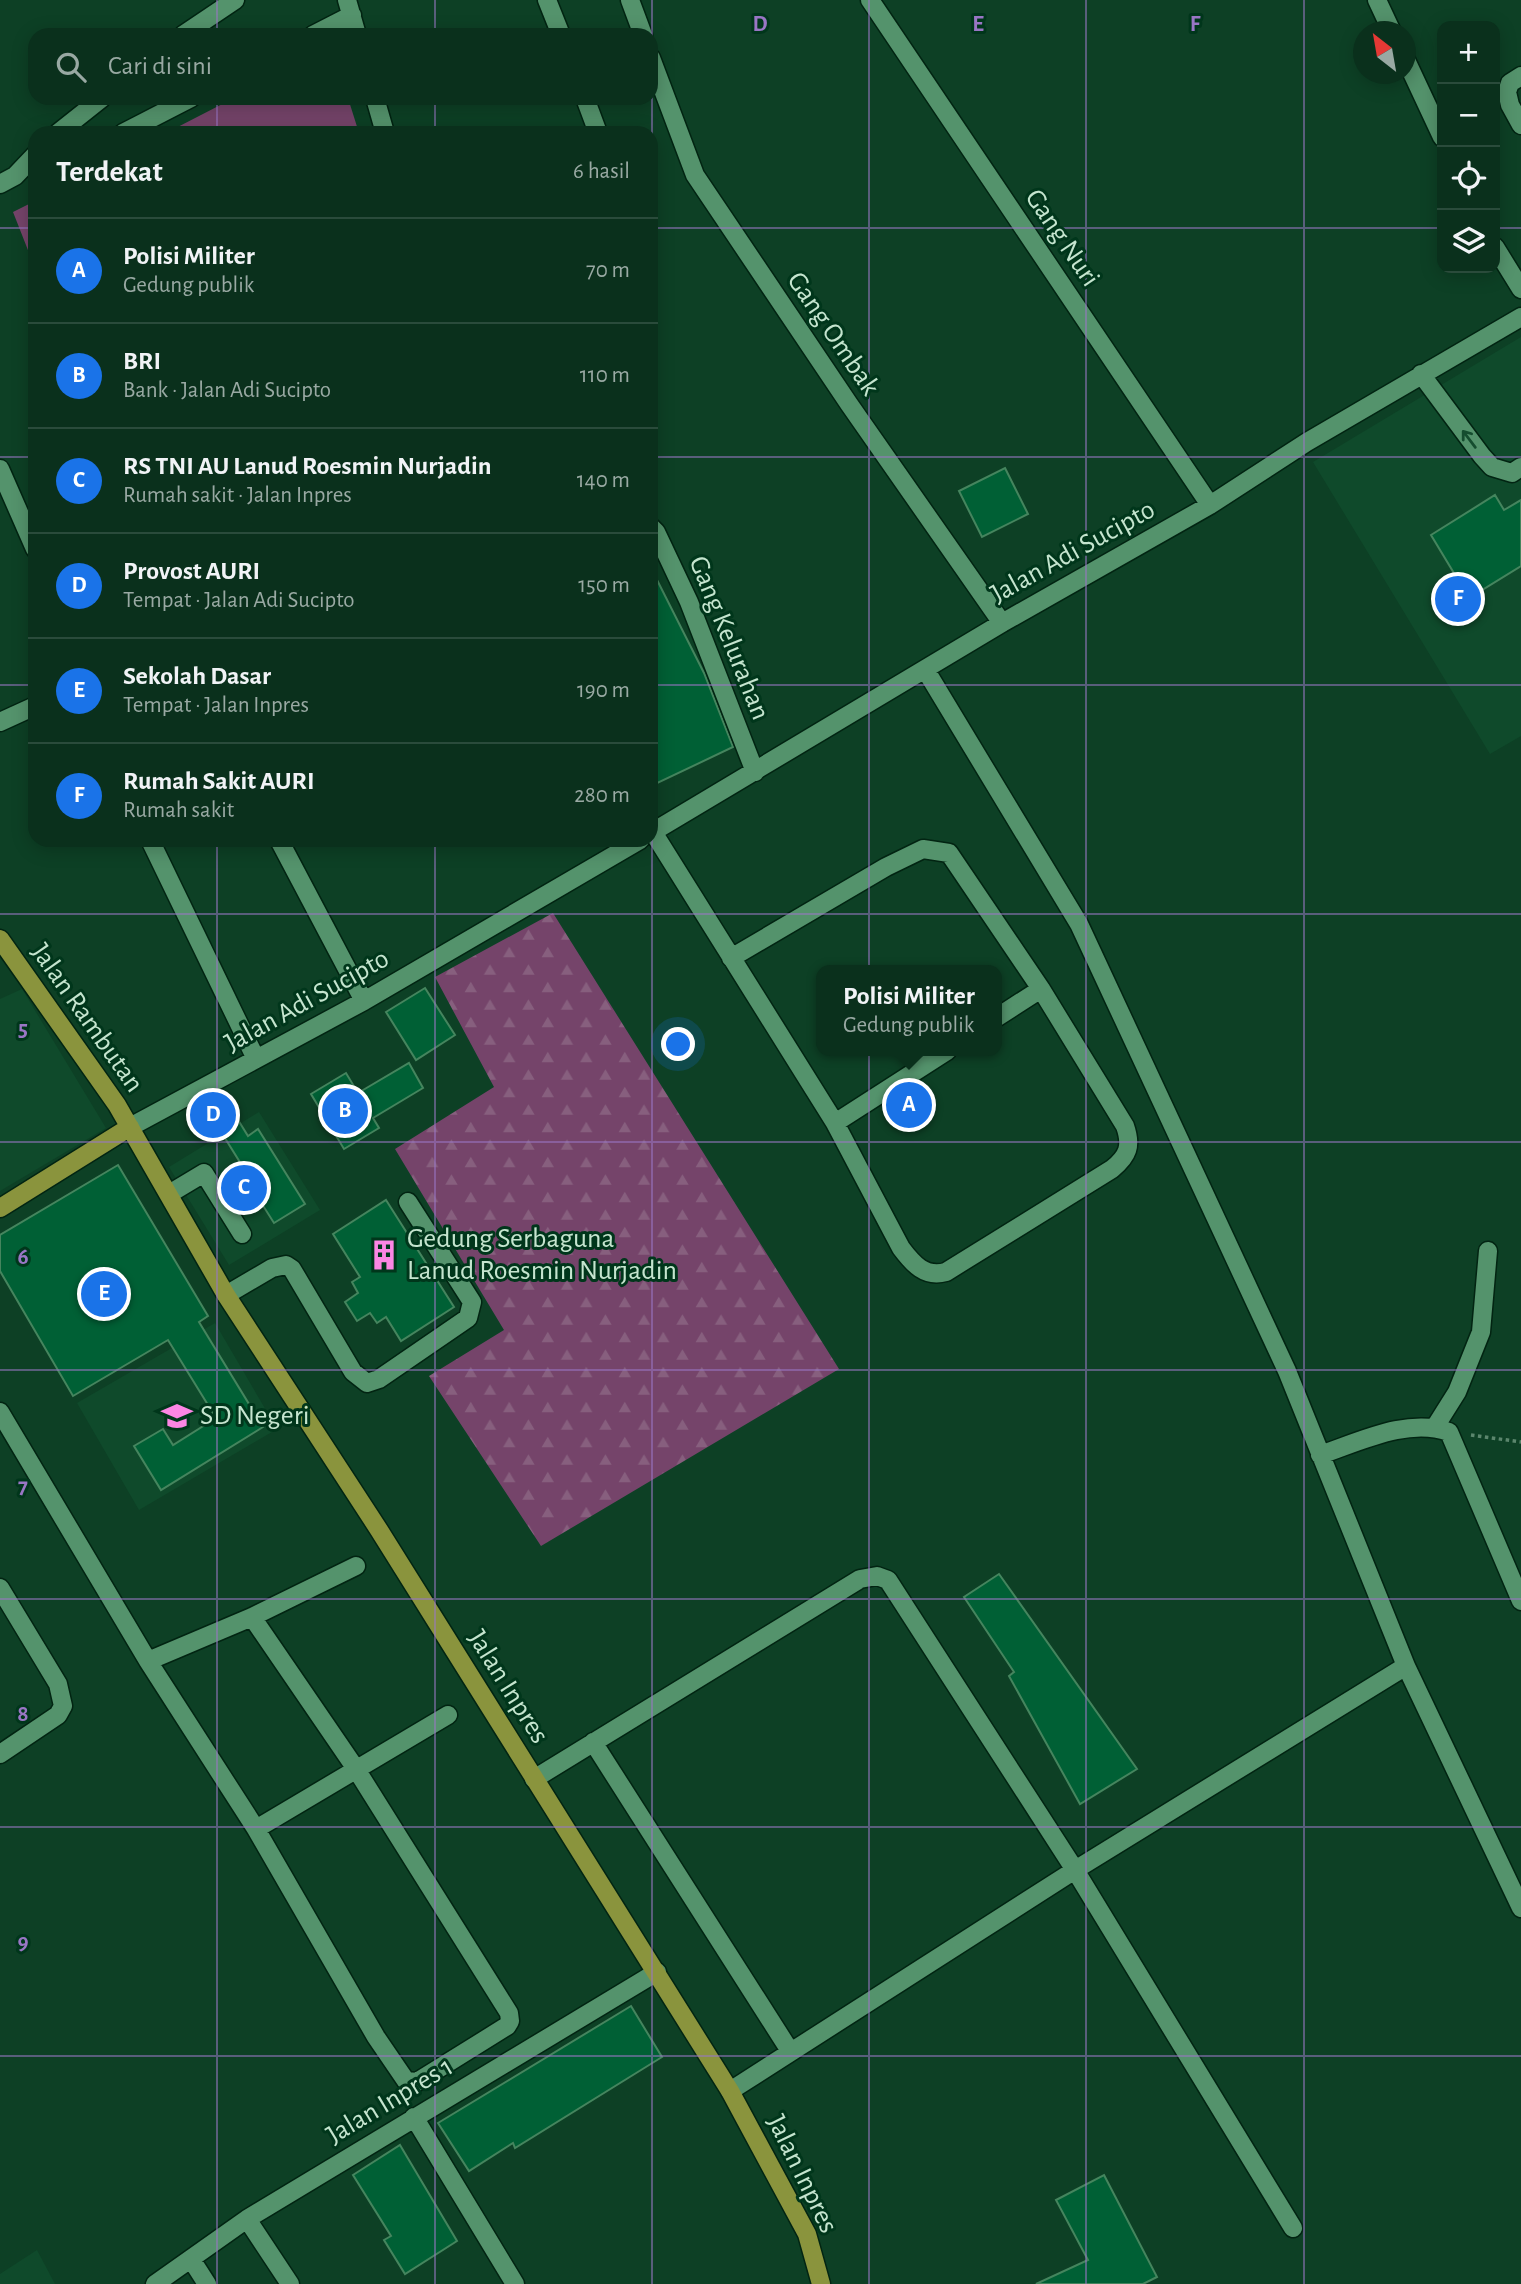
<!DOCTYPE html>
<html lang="id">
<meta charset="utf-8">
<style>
:root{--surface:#0a301c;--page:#133825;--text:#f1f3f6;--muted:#99a9a3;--line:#2a4b3b;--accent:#1a73e8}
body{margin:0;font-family:"Alegreya Sans",sans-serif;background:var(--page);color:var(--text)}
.controls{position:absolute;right:21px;top:21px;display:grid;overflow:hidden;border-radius:14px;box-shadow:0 4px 18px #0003}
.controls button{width:63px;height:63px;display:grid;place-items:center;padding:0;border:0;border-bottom:2px solid var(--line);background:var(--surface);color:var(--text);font:35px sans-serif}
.compass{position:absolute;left:1353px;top:21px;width:63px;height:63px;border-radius:50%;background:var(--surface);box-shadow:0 4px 18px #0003;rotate:329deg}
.you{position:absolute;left:679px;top:1045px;width:24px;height:24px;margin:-18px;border:5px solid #fff;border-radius:50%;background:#1a73e8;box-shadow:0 0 0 10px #1a73e833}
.badge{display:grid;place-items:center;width:46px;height:46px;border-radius:50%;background:var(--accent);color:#fff;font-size:23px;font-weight:700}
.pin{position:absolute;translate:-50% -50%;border:4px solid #fff;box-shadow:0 2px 7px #0006}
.popup{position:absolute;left:816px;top:965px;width:186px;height:91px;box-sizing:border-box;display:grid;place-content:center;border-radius:14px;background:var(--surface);filter:drop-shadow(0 2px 5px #0005);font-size:23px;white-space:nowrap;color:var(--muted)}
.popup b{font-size:26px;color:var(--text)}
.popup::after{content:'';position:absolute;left:50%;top:100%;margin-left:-14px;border:14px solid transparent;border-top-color:var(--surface)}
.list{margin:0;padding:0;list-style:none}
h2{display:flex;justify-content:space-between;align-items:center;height:91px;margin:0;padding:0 28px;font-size:30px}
h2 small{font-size:23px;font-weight:400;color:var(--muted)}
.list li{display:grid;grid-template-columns:46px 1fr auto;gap:21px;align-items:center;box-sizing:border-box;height:105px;padding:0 28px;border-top:2px solid var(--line)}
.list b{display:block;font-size:26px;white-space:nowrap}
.list p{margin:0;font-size:23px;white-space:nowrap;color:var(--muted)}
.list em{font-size:23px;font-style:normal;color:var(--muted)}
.icon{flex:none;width:38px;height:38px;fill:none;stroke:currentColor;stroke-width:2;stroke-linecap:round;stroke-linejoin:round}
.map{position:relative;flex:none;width:1521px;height:2284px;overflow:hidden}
.search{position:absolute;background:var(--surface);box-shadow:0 4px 18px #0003;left:28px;top:28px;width:630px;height:77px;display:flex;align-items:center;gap:18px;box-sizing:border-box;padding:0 24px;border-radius:21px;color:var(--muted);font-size:26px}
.panel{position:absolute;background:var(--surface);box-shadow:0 4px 18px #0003;left:28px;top:126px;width:630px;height:721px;border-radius:21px}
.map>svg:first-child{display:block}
.built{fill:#0f4a2b}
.green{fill:#75446a}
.forest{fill:url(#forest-firs)}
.building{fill:#006035;stroke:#45855e;stroke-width:2}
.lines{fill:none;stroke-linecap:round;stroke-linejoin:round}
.minor-casing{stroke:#022412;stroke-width:21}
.major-casing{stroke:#022412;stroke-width:21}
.path{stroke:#5b866d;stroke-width:3.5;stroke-dasharray:3.5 3.5;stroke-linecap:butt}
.minor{stroke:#54936c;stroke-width:18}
.major{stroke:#8a943d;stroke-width:18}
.oneway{stroke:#154d2f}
.grid{fill:none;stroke:#9976c5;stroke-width:2;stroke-opacity:0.55}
.labels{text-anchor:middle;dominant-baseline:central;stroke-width:6;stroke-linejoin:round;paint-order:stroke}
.street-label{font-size:28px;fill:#c5e5cf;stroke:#00361b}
.poi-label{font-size:28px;fill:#c5e5cf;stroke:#00361b;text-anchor:start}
.grid-label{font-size:23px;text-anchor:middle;font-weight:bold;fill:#9976c5;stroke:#00361b;stroke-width:6;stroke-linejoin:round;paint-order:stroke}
</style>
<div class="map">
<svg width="1521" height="2284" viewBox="0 0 1521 2284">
<defs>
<pattern id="forest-firs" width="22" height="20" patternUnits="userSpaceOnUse" patternTransform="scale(1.75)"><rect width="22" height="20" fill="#75446a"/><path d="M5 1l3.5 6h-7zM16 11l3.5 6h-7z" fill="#875f7e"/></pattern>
</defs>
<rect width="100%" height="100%" fill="#0d4025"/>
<path class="built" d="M1521,337V736L1490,754L1313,462Z
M22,989L106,1128L0,1191V999Z
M259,1112L320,1210L229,1265L169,1167Z
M215,1323L277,1429L139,1510L77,1403Z
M37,2250L55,2284H0V2274Z"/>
<path class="green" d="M234,98H348L359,133H166Z
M35,201V268L13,212Z"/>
<path class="forest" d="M553,913L839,1369L541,1546L429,1376L504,1330L395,1149L494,1087L435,977Z"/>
<path class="building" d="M1005,468L1028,514L982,537L959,491Z
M1495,495L1504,510L1521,500V566L1469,598L1431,535Z
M651,568L704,673L733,747L651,786Z
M425,988L455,1035L416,1060L386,1012Z
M409,1063L423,1088L373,1118L379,1128L344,1149L311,1094L346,1073L358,1093Z
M222,1094L248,1136L258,1129L305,1204L274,1223L262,1204L252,1210L233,1180L246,1172L218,1127L203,1137L189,1114Z
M118,1165L208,1316L199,1322L263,1427L161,1490L134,1446L163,1429L173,1445L216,1418L168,1340L73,1396L0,1271V1235Z
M386,1200L454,1307L401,1341L386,1317L377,1323L370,1313L357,1321L345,1302L358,1293L352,1282L360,1277L333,1234Z
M999,1574L1137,1769L1080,1804L1009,1676L1014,1672L964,1597Z
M631,2006L662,2057L515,2148L513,2143L469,2171L438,2123Z
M400,2145L457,2241L405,2274L384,2240L391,2236L353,2175Z
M1104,2175L1157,2277L1143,2284H1036L1088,2260L1056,2200Z"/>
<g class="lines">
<g class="minor-casing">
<path id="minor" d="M347,0L357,35
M547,0L561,35
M630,0L643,35
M870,0L1210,505
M1377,0L1392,32
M183,35L235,0
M313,35L352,15
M651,58L695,175L849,404L1002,623
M1406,60L1442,137
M1521,76L1510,83L1507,92L1510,105L1521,125
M375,98L385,133
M585,98L598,133
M58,133L102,98
M123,133L191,98
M0,184L15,176L35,155
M1495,247L1521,289
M1421,374L1482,456L1492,467L1512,473L1521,467
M0,469L35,549
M651,527L656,532L689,602L755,772
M925,669L1079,924L1287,1371L1406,1666L1521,1908
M0,722L35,706
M653,832L835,1123L901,1248C913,1264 925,1278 946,1272L1112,1169C1128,1156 1132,1146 1125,1126L1041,989L949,853L923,849L886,867L731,958
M651,833L1002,623L1210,505L1307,442L1521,317
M150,840L256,1059
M279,840L364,1001
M996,1018L1041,989
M835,1123L947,1051
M130,1127L364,1001L640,840
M169,1194L204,1173L242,1234
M226,1295L272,1268L286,1265L292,1269L353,1372L367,1383L379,1379L468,1318L472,1302L408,1202
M0,1412L148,1661L256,1829L376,2037L406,2081L417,2082L507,2026L510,2021L509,2013L356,1769L252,1617
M1435,1427L1457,1392L1481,1332L1488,1251
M1320,1455C1359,1442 1408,1417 1449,1432L1521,1601
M0,1588L58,1684L63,1706L58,1715L0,1754
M148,1661L252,1617L356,1566
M593,1742L790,2051
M534,1779L860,1579L877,1576L888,1580L1075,1870L1293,2228
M256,1829L448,1715
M730,2091L1075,1870L1406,1666
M414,2117L515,2284
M247,2219L290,2284
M191,2259L207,2284
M155,2284L247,2219L657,1972"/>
</g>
<g class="major-casing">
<path id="major" d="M0,939L117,1105L226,1295L379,1530L730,2091L807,2234L821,2284
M0,1208L130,1127"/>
</g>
<path class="path" d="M1471,1435L1521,1442"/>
<use href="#minor" class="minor"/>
<use href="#major" class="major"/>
</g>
<defs><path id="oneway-shaft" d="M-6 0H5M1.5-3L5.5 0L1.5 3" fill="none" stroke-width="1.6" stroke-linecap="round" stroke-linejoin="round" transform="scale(1.75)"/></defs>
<use class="oneway" href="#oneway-shaft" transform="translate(1469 439) rotate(-127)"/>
<path class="grid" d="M217,0V35M435,0V35M652,0V2284M869,0V2284M1086,0V2284M1304,0V2284M217,98V133M435,98V133M0,228H35M651,228H1442M1495,228H1521M0,457H35M651,457H1521M0,685H35M651,685H1521M217,840V2284M435,840V2284M0,914H1521M0,1142H1521M0,1370H1521M0,1599H1521M0,1827H1521M0,2056H1521"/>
<defs>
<g id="building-bare" transform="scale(2.415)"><path d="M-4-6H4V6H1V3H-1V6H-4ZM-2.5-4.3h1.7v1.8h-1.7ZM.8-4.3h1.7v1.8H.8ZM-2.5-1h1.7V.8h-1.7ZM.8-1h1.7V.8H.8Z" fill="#fc86e4" stroke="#00361b" stroke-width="2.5" paint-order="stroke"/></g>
<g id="school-bare" transform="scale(2.415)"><path d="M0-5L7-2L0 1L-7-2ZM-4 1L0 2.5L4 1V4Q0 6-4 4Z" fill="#fc86e4" stroke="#00361b" stroke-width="2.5" paint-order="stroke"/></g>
</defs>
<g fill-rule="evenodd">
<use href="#building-bare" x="384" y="1255"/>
<use href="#school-bare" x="177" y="1416"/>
</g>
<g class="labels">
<g class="street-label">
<text transform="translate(1062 238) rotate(56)">Gang Nuri</text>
<text transform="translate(833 334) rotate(56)">Gang Ombak</text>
<text transform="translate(1073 552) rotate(-29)">Jalan Adi Sucipto</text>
<text transform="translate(729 638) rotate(68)">Gang Kelurahan</text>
<text transform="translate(307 1001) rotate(-29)">Jalan Adi Sucipto</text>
<text transform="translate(87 1018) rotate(55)">Jalan Rambutan</text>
<text transform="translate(508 1687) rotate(58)">Jalan Inpres</text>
<text transform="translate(390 2101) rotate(-31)">Jalan Inpres 1</text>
<text transform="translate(802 2174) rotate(64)">Jalan Inpres</text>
</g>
<g class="poi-label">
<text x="407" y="1239">Gedung Serbaguna<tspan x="407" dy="32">Lanud Roesmin Nurjadin</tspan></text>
<text x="200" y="1416">SD Negeri</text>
</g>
</g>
<g class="grid-label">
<text x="760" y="31">D</text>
<text x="978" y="31">E</text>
<text x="1195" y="31">F</text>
<text x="23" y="1036">5</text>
<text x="23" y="1264">6</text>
<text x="23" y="1493">7</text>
<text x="23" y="1721">8</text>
<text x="23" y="1949">9</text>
</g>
</svg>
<div class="controls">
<button>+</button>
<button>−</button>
<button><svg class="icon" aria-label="locate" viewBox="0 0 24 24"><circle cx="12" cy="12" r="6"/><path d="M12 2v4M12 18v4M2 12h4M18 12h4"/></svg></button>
<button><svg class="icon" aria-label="layers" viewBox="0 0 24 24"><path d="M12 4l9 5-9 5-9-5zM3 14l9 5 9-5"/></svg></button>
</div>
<svg class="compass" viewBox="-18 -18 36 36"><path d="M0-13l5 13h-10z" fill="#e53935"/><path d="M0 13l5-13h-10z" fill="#99a9a3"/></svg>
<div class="you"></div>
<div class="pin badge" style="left:909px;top:1105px">A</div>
<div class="popup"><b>Polisi Militer</b>Gedung publik</div>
<div class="pin badge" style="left:345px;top:1111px">B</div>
<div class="pin badge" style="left:244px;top:1188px">C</div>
<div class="pin badge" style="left:213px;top:1115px">D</div>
<div class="pin badge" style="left:104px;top:1294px">E</div>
<div class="pin badge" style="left:1458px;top:599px">F</div>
<div class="search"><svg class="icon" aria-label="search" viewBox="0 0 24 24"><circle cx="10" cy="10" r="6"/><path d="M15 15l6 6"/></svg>Cari di sini</div>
<section class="panel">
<h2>Terdekat<small>6 hasil</small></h2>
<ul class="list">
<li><span class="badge">A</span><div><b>Polisi Militer</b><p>Gedung publik</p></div><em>70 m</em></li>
<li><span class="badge">B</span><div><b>BRI</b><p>Bank · Jalan Adi Sucipto</p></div><em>110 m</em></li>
<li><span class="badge">C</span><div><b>RS TNI AU Lanud Roesmin Nurjadin</b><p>Rumah sakit · Jalan Inpres</p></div><em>140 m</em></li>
<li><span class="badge">D</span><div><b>Provost AURI</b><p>Tempat · Jalan Adi Sucipto</p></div><em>150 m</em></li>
<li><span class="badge">E</span><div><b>Sekolah Dasar</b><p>Tempat · Jalan Inpres</p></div><em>190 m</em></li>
<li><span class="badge">F</span><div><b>Rumah Sakit AURI</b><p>Rumah sakit</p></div><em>280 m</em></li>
</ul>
</section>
</div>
